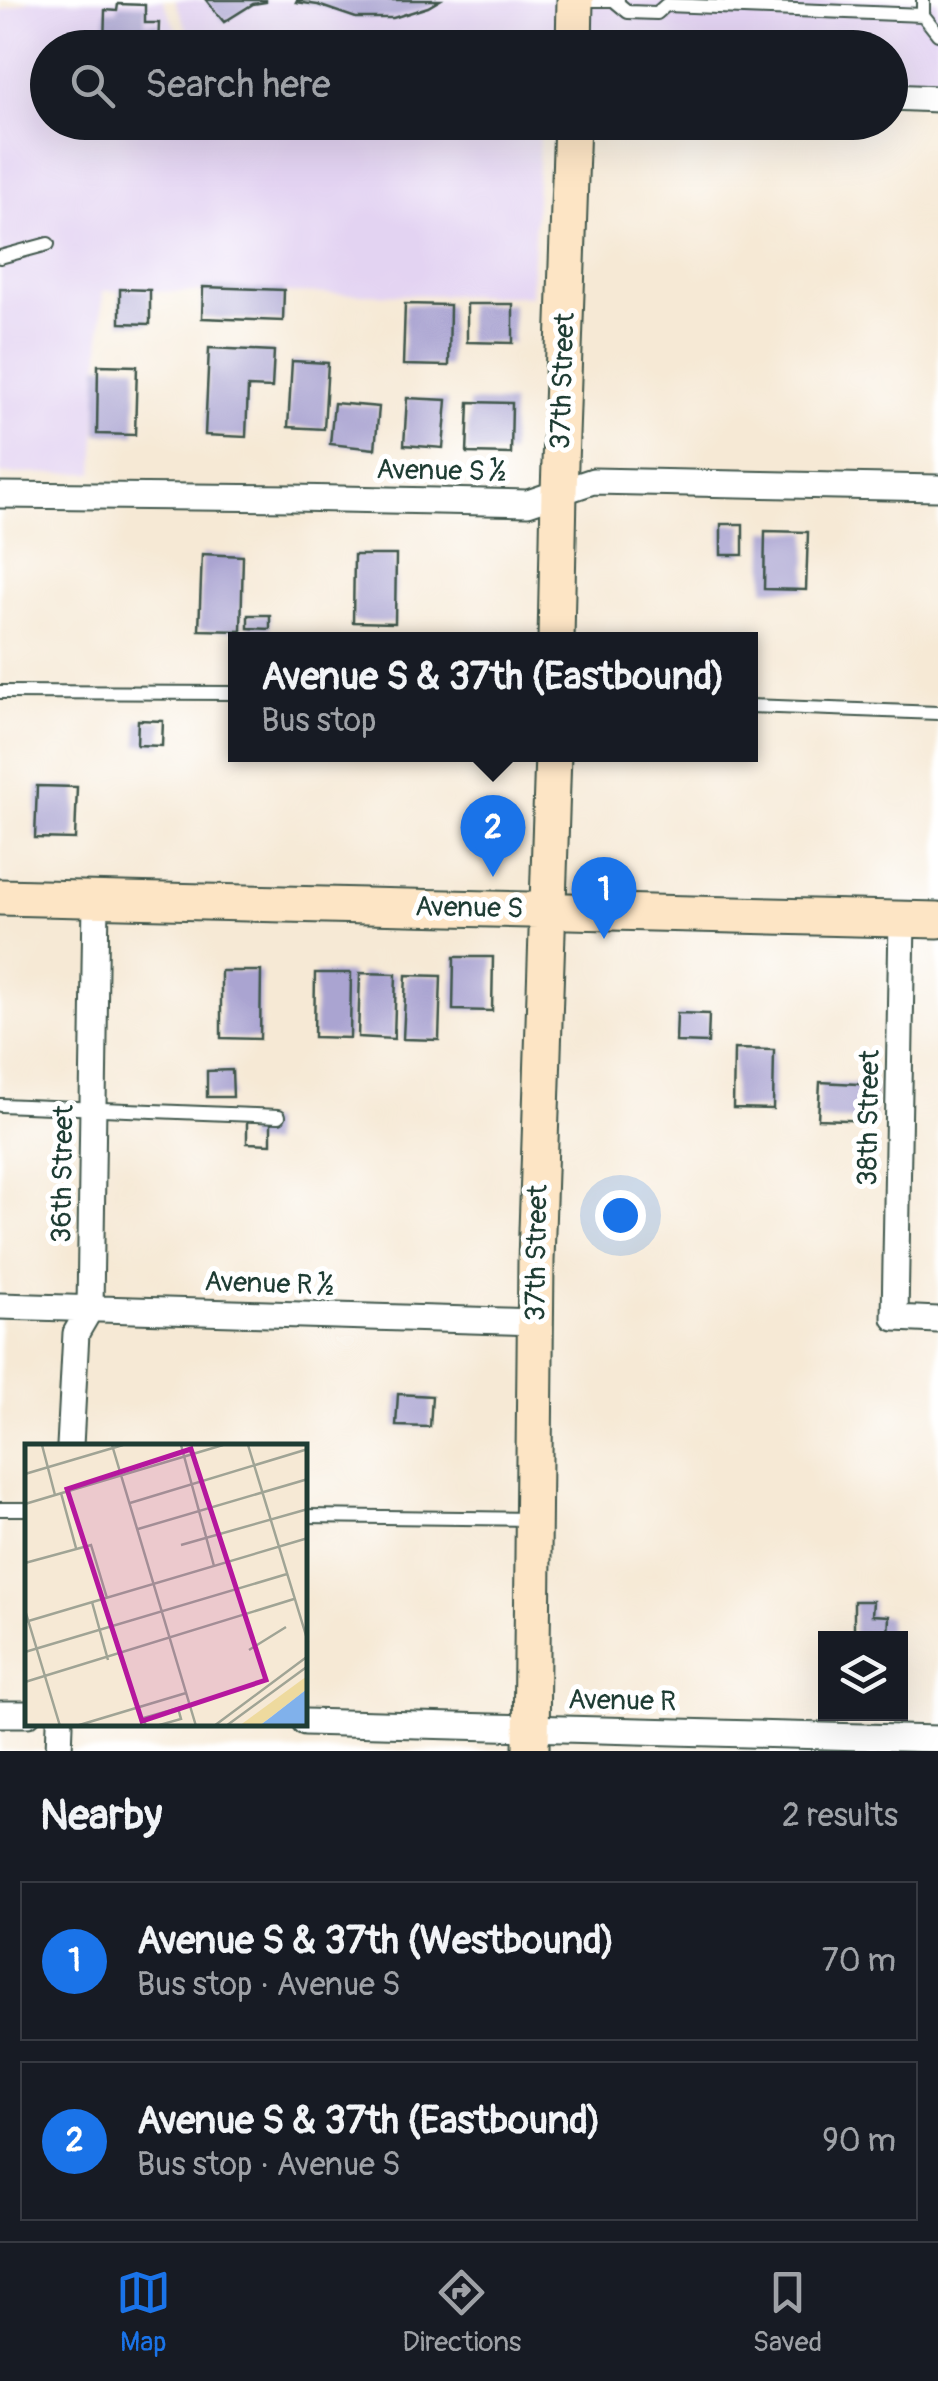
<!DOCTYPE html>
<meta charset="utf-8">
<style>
:root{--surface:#171b24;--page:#242831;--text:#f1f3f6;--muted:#9ea1a6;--line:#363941;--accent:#1a73e8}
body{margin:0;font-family:Pangolin,sans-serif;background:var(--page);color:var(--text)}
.controls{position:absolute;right:30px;bottom:30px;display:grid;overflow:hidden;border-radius:0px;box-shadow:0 10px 40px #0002}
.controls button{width:90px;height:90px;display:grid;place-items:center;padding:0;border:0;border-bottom:2px solid var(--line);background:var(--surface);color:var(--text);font:50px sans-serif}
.you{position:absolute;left:620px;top:1215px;width:35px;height:35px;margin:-25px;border:8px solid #fff;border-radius:50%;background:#1a73e8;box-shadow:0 0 0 15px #1a73e833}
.badge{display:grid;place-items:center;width:65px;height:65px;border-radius:50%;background:var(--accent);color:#fff;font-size:32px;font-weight:700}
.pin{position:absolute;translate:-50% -82px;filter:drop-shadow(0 2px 5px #0008)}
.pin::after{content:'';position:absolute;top:52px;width:35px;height:30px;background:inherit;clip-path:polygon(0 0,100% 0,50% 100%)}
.popup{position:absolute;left:228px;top:632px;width:530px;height:130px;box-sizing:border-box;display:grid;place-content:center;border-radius:0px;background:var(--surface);filter:drop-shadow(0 2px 8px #0005);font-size:32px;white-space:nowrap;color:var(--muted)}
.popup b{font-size:38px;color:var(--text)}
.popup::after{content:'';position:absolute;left:50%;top:100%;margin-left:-20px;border:20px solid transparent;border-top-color:var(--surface)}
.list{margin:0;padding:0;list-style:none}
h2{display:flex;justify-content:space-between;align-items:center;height:130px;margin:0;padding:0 40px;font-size:42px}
h2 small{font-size:32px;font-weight:400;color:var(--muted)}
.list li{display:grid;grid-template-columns:65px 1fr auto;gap:30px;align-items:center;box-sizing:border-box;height:160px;margin:0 20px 20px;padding:0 20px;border:2px solid var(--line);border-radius:0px}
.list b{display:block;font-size:38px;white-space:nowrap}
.list p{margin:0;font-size:32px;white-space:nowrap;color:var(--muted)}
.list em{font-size:32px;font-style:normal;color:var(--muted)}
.icon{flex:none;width:55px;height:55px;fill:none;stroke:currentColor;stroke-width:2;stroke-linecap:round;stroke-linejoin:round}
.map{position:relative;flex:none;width:938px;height:1751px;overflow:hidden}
.search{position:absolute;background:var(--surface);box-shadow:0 10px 40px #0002;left:30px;right:30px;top:30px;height:110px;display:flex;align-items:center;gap:25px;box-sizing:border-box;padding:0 35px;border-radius:55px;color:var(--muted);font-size:38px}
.sheet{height:490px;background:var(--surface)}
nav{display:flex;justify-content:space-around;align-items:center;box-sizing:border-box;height:140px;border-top:2px solid var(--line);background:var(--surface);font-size:28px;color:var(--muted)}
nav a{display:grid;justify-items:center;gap:5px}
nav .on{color:var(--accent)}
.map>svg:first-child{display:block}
.built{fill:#e3d3f2}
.building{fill:#aaa4d1}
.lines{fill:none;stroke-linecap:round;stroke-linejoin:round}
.service-casing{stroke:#3f574c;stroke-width:16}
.minor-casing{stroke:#3f574c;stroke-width:29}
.secondary-casing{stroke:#3f574c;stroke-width:39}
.service{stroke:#fff;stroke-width:12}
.minor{stroke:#fff;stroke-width:25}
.secondary{stroke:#fde5c5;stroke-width:35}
.labels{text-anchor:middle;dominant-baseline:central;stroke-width:10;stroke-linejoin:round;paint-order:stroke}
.street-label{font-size:28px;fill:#1f3d34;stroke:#fff}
.inset-road{fill:none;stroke:#a0a495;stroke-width:2.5}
.view{fill:#b5179e;fill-opacity:0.15;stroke:#b5179e;stroke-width:5}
.inset-edge{fill:none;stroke:#1f3d34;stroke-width:5}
</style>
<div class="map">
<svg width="938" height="1751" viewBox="0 0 938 1751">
<rect width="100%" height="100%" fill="#fff"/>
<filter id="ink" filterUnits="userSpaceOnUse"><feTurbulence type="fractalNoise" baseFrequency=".01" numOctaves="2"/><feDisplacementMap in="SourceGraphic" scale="20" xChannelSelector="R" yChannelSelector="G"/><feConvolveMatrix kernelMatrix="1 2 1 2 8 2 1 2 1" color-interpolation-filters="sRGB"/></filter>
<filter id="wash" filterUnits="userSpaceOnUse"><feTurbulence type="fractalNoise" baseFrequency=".0048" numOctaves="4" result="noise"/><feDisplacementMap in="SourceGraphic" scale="40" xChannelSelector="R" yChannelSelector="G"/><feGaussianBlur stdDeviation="2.25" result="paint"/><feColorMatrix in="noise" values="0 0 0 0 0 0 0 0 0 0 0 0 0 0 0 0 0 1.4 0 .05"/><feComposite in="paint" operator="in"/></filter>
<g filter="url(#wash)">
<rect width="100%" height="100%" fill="#f6e9d5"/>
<path class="built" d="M32,0H163L184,47L48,48V122L540,123L531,296L103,291L94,473L0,474V11Z
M175,0H938V84L891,82L890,48L194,47Z"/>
<g id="blocks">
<path class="building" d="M206,0H266V2L253,4L224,22Z
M297,0H440L428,7L393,18H356L318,5L296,2Z
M118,4L145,5V23H159L158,48H104L105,10L117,11Z
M203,287L284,290L283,321L202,318Z
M120,289L150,290V324L120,323Z
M405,304L450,305L449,366L403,365Z
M467,304H513V343L467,342Z
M209,348L274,351L272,388L248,387L246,437L205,435Z
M292,361L328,363L324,429L288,427Z
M98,365L137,366L135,435L97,434Z
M407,398L447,400L443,448L404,445Z
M469,402L512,403L511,454L467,453Z
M334,403L379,407L375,449L330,444Z
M721,524H743V555H721Z
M765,531L808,532L806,590L764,589Z
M202,554L243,556L241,631L199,630Z
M354,555H396L395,623L353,622Z
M248,615H270V629L248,628Z
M138,720L163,721L162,746L137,745Z
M37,786L77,787L75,839L35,838Z
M454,957H493L492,1011L453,1010Z
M221,971H261L260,1039L221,1038Z
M315,973H351L350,1038L314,1037Z
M360,973L396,974L394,1039L358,1037Z
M406,975L441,976L439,1040L403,1039Z
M677,1013L709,1014L708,1043L676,1042Z
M734,1049L774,1050L773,1109L733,1108Z
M232,1070L233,1097H207V1071Z
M820,1082L876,1085L874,1121L818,1119Z
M247,1121H271V1144L247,1143Z
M398,1394L432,1396L430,1427L396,1426Z
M854,1601H873L872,1615L889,1616L888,1638H854Z"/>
</g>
</g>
<g filter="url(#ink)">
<use href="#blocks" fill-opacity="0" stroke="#3f574c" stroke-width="2.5"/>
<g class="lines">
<g class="service-casing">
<path id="service" d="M577,0H618
M616,2L628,12L657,13L666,5L923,15V0
M923,15L938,34
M0,257L48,244
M0,692L235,693
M750,706L938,713
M0,1105L279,1116
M0,1509H28
M305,1516L531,1519"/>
</g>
<g class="minor-casing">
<path id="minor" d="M890,97L938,99
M0,495L293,498L528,503L593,481L938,488
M902,919L895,1318L938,1320
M0,1306L536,1322
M70,1446L76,1333L90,1309L96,900
M0,1714H28
M305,1722L938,1739
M59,1751L60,1724"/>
</g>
<g class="secondary-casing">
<path id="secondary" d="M574,48L575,0
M556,640L559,492L572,122
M0,897L938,920
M531,1751L536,1261L553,754"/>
</g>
<use href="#service" class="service"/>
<use href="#minor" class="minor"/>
<use href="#secondary" class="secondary"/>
</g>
</g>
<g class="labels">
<g class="street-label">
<text transform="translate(563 381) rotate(-88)">37th Street</text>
<text transform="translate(441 471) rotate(1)">Avenue S ½</text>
<text transform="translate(469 908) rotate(1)">Avenue S</text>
<text transform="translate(869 1118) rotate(-89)">38th Street</text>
<text transform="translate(63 1174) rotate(-89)">36th Street</text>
<text transform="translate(537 1253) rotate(-89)">37th Street</text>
<text transform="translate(269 1284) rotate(2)">Avenue R ½</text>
<text transform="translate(622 1701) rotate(1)">Avenue R</text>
</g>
</g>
<g transform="translate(25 1444)">
<rect width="282" height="282" fill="#f6e9d5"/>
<path d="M282,232V245L234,282H214Z" fill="#eeda9e"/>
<path d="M282,245V282H234L246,273Z" fill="#80b1eb"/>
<path class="inset-road" d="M17,1L30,51M87,1L171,282M156,1L189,122M223,1L283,198M0,30L98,1M36,49L51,104M105,59L283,5M0,60L198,1M113,85L283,35M156,101L283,65M0,119L66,101L82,154M67,158L83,216M0,166L35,282M0,178L283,94M224,206L261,183M0,208L262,130M0,238L269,155M51,282L161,249M121,282L118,274L164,261M131,282L156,275L153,264M189,282L283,212M201,282L283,222"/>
<path class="view" d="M166,5L241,236L117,277L42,45Z"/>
<rect width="282" height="282" class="inset-edge"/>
</g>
</svg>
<div class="controls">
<button><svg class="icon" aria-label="layers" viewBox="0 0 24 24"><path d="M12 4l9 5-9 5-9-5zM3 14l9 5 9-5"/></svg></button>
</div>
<div class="you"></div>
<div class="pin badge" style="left:604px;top:939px">1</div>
<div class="pin badge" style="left:493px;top:877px">2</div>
<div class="popup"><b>Avenue S &amp; 37th (Eastbound)</b>Bus stop</div>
<div class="search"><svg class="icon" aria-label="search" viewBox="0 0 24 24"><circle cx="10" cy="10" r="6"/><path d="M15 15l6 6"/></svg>Search here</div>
</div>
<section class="sheet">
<h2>Nearby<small>2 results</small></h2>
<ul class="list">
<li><span class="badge">1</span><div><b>Avenue S &amp; 37th (Westbound)</b><p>Bus stop · Avenue S</p></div><em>70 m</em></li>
<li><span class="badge">2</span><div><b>Avenue S &amp; 37th (Eastbound)</b><p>Bus stop · Avenue S</p></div><em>90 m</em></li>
</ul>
</section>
<nav>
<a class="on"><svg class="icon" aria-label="map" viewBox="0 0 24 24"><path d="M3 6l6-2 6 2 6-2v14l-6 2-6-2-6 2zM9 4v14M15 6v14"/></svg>Map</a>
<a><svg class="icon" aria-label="directions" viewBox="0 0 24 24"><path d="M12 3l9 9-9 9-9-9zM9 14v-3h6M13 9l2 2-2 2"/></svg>Directions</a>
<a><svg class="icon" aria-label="saved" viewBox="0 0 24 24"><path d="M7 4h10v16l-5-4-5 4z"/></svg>Saved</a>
</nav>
